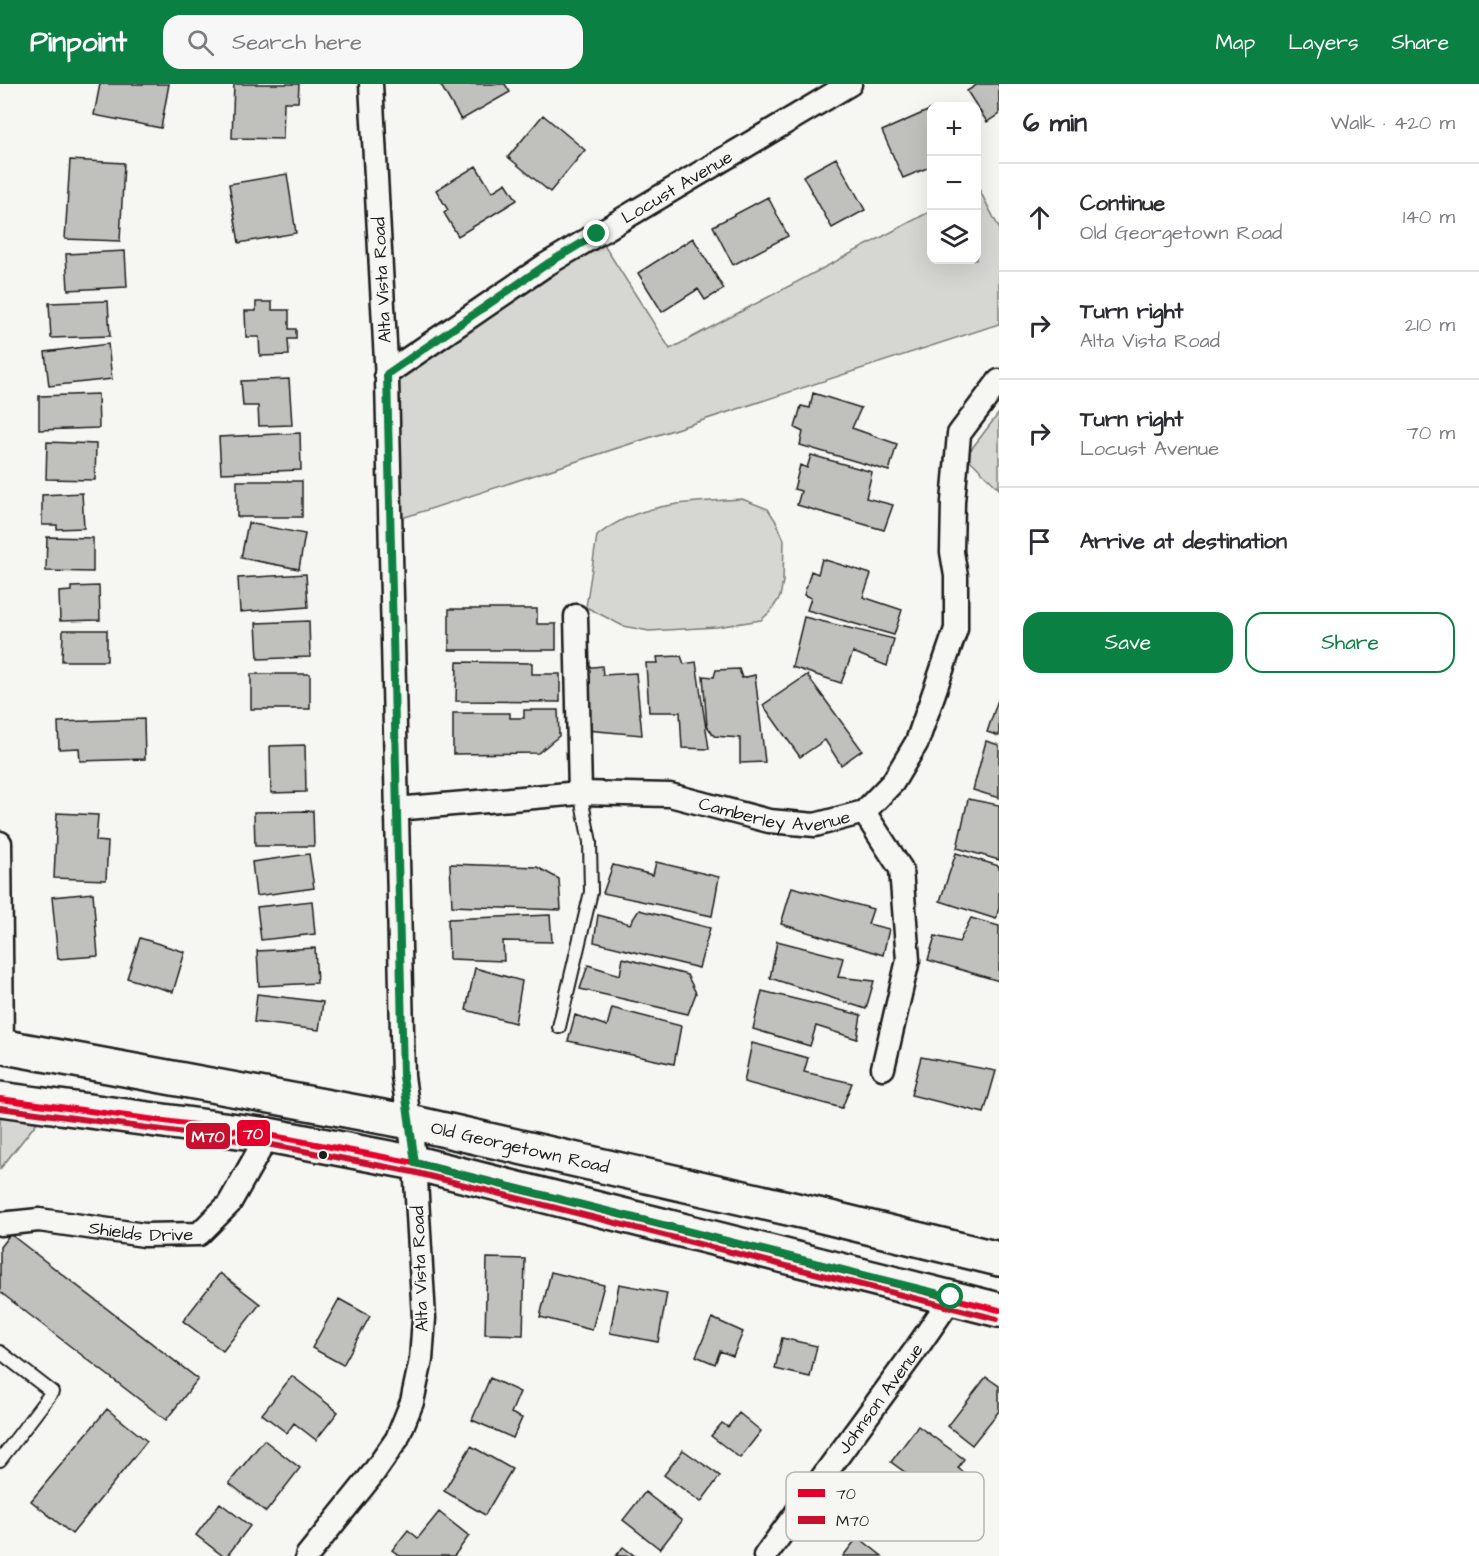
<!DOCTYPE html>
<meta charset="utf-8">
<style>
:root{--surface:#fff;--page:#f7f7f7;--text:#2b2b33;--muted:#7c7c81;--line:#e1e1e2;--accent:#0b8043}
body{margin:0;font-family:"Architects Daughter",sans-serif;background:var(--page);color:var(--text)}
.controls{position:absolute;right:18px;top:18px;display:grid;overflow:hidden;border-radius:12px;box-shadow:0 6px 24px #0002}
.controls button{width:54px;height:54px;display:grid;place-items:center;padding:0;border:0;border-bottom:2px solid var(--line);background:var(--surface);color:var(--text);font:30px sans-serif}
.stop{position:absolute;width:18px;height:18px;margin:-14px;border:4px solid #0b8043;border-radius:50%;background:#fff}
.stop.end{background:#0b8043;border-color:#fff;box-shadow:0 2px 6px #0008}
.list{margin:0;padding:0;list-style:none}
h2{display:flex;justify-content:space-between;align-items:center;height:78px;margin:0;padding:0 24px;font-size:26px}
h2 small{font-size:20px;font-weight:400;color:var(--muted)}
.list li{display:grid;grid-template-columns:39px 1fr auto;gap:18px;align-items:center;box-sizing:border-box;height:108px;padding:0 24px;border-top:2px solid var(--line)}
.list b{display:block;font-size:22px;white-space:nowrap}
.list p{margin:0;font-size:20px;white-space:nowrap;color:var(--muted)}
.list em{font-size:20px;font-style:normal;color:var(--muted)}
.actions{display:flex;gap:12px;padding:18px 24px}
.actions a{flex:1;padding:14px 0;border:2px solid var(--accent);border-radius:18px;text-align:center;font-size:21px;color:var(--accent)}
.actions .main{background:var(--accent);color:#fff}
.icon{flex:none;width:33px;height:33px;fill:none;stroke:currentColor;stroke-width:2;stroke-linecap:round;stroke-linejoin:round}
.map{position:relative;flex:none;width:999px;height:1472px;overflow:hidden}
header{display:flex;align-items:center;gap:36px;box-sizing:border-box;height:84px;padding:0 30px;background:var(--accent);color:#fff}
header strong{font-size:28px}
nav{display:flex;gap:33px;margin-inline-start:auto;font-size:21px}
.search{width:420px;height:54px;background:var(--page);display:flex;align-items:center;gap:15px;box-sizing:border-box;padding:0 21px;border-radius:18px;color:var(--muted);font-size:22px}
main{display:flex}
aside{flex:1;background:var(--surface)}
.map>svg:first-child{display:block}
.green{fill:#d6d6d2;stroke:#797977;stroke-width:1.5}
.building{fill:#c0c0bd;stroke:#1c1c1c;stroke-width:1.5}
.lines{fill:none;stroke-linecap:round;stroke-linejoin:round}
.lane-casing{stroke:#1c1c1c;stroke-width:16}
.street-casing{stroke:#1c1c1c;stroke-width:27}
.primary-casing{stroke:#1c1c1c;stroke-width:38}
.lane{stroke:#f6f6f2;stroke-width:12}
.street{stroke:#f6f6f2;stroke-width:22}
.primary{stroke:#f6f6f2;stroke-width:33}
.bus-1-casing{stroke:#f6f6f2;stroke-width:10}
.bus-2-casing{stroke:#f6f6f2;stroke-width:10}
.bus-1{stroke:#e4002b;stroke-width:6}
.bus-2{stroke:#c8102e;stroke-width:6}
.route{stroke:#0b8043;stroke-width:8}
.bus-dot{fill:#1c1c1c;stroke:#f6f6f2;stroke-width:2}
.labels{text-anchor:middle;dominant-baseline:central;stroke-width:4.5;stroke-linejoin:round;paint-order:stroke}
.street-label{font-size:18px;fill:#1c1c1c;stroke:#f6f6f2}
.key{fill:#f6f6f2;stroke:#b5b5b2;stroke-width:1.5}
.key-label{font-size:16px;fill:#1c1c1c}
.line-badge{stroke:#f6f6f2;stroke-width:2}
.badge-label{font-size:16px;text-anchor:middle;font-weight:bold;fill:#fff}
</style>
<header>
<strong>Pinpoint</strong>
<div class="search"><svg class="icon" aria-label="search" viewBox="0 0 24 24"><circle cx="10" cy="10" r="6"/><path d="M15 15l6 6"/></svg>Search here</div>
<nav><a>Map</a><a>Layers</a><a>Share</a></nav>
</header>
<main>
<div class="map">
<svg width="999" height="1472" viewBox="0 0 999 1472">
<rect width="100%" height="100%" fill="#f6f6f2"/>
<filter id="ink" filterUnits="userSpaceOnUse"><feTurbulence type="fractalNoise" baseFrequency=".0167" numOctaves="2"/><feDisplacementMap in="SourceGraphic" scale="12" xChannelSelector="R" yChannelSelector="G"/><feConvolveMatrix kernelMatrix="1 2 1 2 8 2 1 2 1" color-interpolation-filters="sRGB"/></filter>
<g filter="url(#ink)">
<path class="green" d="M978,103L999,144V240L390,438L387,296L597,150L670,265L931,127L932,176H976Z
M999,329V405L966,372Z
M742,415L768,425L777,439L784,456L783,497L780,513L771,527L761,536L717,543L649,547L623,542L586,523L597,452C639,418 691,418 742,415Z
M0,1015L50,1022L0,1085Z"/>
<path class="building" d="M100,0H169L161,44L94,31Z
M234,0H299L298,18H284L283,55L232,54Z
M440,0H505L510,8L461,36Z
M978,0H999V30L987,38L967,7Z
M932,25V82L903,94L882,47Z
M543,31L585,66L550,108L508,73Z
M836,74L865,126L832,144L803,92Z
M70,76L124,79L120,157L65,155Z
M476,82L492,108L506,99L517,116L458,152L444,129L448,126L436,106Z
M287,90L296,149L239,159L229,100Z
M768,113L788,152L733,181L713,142Z
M693,154L724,205L705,216L698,205L662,228L638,189Z
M125,167L127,203L68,206L66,170Z
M108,217L110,252L51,254L49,219Z
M256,218H272V226H289V245H296V255H288L289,271L260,272L259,253H246L245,227H256Z
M108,260L112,295L49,302L45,268Z
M289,295L292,341L259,342L258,322H243L241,297Z
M813,309L861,324L852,344L897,360L889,387L800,361L803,348L795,344L801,322L810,324Z
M98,310L99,344L39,346V312Z
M300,349L301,386L221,389L219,353Z
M47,358L96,360L95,396L46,395Z
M811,371L872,388L866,414L893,421L884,446L797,421L801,407L794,405L800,381L807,384Z
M237,397H302V433H237Z
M82,409L84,444L57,445V441H42V411Z
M248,439L305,450L299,485L241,474Z
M47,453L93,454V488L46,487Z
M822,475L871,490L863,513L902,526L894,551L807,526L811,514L804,511L811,487L818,490Z
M306,490L308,523L240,528L238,494Z
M99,502L100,536L60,537L59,508L71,507V503Z
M449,525H537V540H556V566H449Z
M804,533L894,555L887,582L853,568L841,599L792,583Z
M309,537L310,573L258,575L256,539Z
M63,546H107V577H62Z
M681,572L684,580L696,578L709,665L682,664L680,628H649L646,579H658L657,573Z
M457,578L532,579V590H560V618L456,617Z
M602,582L603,591L636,589L642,651L586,646L584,584Z
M739,585L742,594L755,591L765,678L740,679V654L714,652L707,642L703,592L714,593L716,586Z
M251,590H310V625H251Z
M807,591L862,666L841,681L825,656L800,673L763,621Z
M999,613V652L987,648Z
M524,626H558L559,652L538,669L453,670V629H510V634H524Z
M144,635L145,675L80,677L79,664L59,665L58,638Z
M986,657L999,661V714L973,706Z
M305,661L306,708L271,709L270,662Z
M968,715L999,721V776L957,764Z
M313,727L314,762H255L254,728Z
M57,729L98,731L96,757L108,758L106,796L54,794Z
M956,769L999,782V824L996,835L940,817Z
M309,770L314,804L256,812L252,778Z
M656,778L719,793L712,832L603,809L613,781L653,791Z
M450,780L537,783L559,795L561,826L452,822Z
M792,803L873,825L868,840L889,845L883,871L781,840Z
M93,809L98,872L58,875L52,813Z
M312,817L315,850L261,856L257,823Z
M639,826L710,844L699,884L594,858L598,831L630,840Z
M550,831L552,858L503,857L504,877L449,875L448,835Z
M971,834L999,842V897L928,876L935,852L959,858Z
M140,854L185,868L173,908L127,894Z
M777,857L843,874L838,893L874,897L866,925L770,894Z
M315,864L317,899L259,902L257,867Z
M623,874L687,891L696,909L688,930L580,905L588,881L620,891Z
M475,884L522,897L515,939L466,926Z
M762,907L861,931L857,955L816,942L810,962L753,945Z
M257,910L323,918L319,946L254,938Z
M612,924L681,942L674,980L568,957L575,931L607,942Z
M752,959L808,974L804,988L852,999L842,1024L744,998Z
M921,973L996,987L984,1029L911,1011Z
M10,1150L198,1295L166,1336L0,1208V1163Z
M487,1174L525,1175L523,1251L485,1250Z
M551,1188L604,1201L592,1246L540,1233Z
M220,1189L260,1220L223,1267L183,1237Z
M619,1200L667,1209L658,1258L610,1249Z
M339,1215L370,1232L343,1281L312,1264Z
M712,1234L743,1248L733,1272L720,1267L715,1280L696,1272Z
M782,1254L817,1262L810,1293L775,1285Z
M292,1292L338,1328L316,1356L294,1339L287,1349L262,1330Z
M986,1293L999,1302V1327L972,1361L948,1342Z
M490,1294L520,1308L511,1329L522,1334L513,1354L472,1336Z
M107,1325L147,1357L72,1450L31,1417Z
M739,1329L761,1347L740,1374L711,1352L722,1339L728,1343Z
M918,1342L964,1375L958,1384L981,1401L961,1429L891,1378Z
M264,1356L300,1384L266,1428L229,1399Z
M471,1362L512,1385L485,1431L444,1407Z
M683,1366L720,1392L701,1418L664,1391Z
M645,1408L682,1437L660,1465L623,1436Z
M220,1419L250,1442L227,1472H223L196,1451Z
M439,1428L469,1452L454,1472H400L392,1466L408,1446L418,1454Z
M858,1453L882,1472H843Z
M623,1463L635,1472H616Z"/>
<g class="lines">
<g class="lane-casing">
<path id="lane" d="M559,943L591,808L590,758L580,709
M0,1268L52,1308L0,1376"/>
</g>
<g class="street-casing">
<g id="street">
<path id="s1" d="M386,290L547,180L850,0"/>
<path d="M576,532L580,709"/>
<path id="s2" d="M396,725L580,709L670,711L769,737L815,741L864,728L893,698L917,658L956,545V492L952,468L953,418L959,350L999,297"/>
<path d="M864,728L901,785L908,876L883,984"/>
<path d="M0,759L2,963"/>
<path id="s3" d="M0,1140L39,1136L144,1151L199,1150L229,1120L268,1051"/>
<path d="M307,1472L372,1391L397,1355L412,1318L421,1276L424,1234L415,1079L403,992L387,296L371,0"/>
<path id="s4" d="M765,1472L914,1268L952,1213"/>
</g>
</g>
<g class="primary-casing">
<g id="primary">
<path id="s5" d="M0,962L410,1038L814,1130L999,1175"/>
<path d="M0,1015L268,1051L415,1079L999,1226"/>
</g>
</g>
<use href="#lane" class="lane"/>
<use href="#street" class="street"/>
<use href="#primary" class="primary"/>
<g class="bus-1-casing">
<path id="bus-1" d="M0,1015L268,1051L415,1079L999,1226"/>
</g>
<g class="bus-2-casing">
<path id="bus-2" d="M0,1024L267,1060L413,1088L997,1235"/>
</g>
<use href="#bus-1" class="bus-1"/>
<use href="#bus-2" class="bus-2"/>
</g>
</g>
<g class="lines" filter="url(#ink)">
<path class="route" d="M597,150L547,180L387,290L403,992L415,1079L951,1213"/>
</g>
<circle class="bus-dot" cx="323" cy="1071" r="5"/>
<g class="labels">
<g class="street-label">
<text stroke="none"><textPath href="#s1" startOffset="346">Locust Avenue</textPath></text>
<text transform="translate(382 196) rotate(-93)">Alta Vista Road</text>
<text stroke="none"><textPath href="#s2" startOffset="382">Camberley Avenue</textPath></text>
<text stroke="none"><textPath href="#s5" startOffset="530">Old Georgetown Road</textPath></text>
<text stroke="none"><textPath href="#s3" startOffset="142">Shields Drive</textPath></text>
<text transform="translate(420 1185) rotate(-92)">Alta Vista Road</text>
<text stroke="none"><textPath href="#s4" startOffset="195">Johnson Avenue</textPath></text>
</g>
</g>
<rect x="786" y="1388" width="198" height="69" rx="9" class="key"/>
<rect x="798" y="1405" width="27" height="8" fill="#e4002b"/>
<rect x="798" y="1432" width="27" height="8" fill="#c8102e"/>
<g class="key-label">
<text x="836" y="1415">70</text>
<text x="836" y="1442">M70</text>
</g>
<g class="line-badge">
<rect x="236" y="1035" width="35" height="28" rx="6" fill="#e4002b"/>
<rect x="185" y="1038" width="46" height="28" rx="6" fill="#c8102e"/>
</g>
<g class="badge-label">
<text x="253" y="1055">70</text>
<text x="208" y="1058">M70</text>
</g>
</svg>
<div class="controls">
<button>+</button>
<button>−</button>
<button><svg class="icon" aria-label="layers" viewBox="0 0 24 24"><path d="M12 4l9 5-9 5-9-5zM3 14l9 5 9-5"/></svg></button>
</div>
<div class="stop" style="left:951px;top:1213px"></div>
<div class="stop end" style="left:597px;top:150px"></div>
</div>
<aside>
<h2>6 min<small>Walk · 420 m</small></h2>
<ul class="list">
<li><svg class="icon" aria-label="ahead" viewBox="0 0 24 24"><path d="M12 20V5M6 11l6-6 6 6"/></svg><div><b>Continue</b><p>Old Georgetown Road</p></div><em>140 m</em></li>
<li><svg class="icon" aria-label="right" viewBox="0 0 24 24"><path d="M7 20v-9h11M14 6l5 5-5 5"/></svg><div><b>Turn right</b><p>Alta Vista Road</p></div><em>210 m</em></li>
<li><svg class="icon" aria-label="right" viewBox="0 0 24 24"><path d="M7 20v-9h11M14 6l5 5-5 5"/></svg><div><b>Turn right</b><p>Locust Avenue</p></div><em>70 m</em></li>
<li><svg class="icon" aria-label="arrive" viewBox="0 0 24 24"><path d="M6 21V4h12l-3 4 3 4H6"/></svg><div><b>Arrive at destination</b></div></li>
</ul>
<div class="actions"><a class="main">Save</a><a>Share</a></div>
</aside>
</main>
